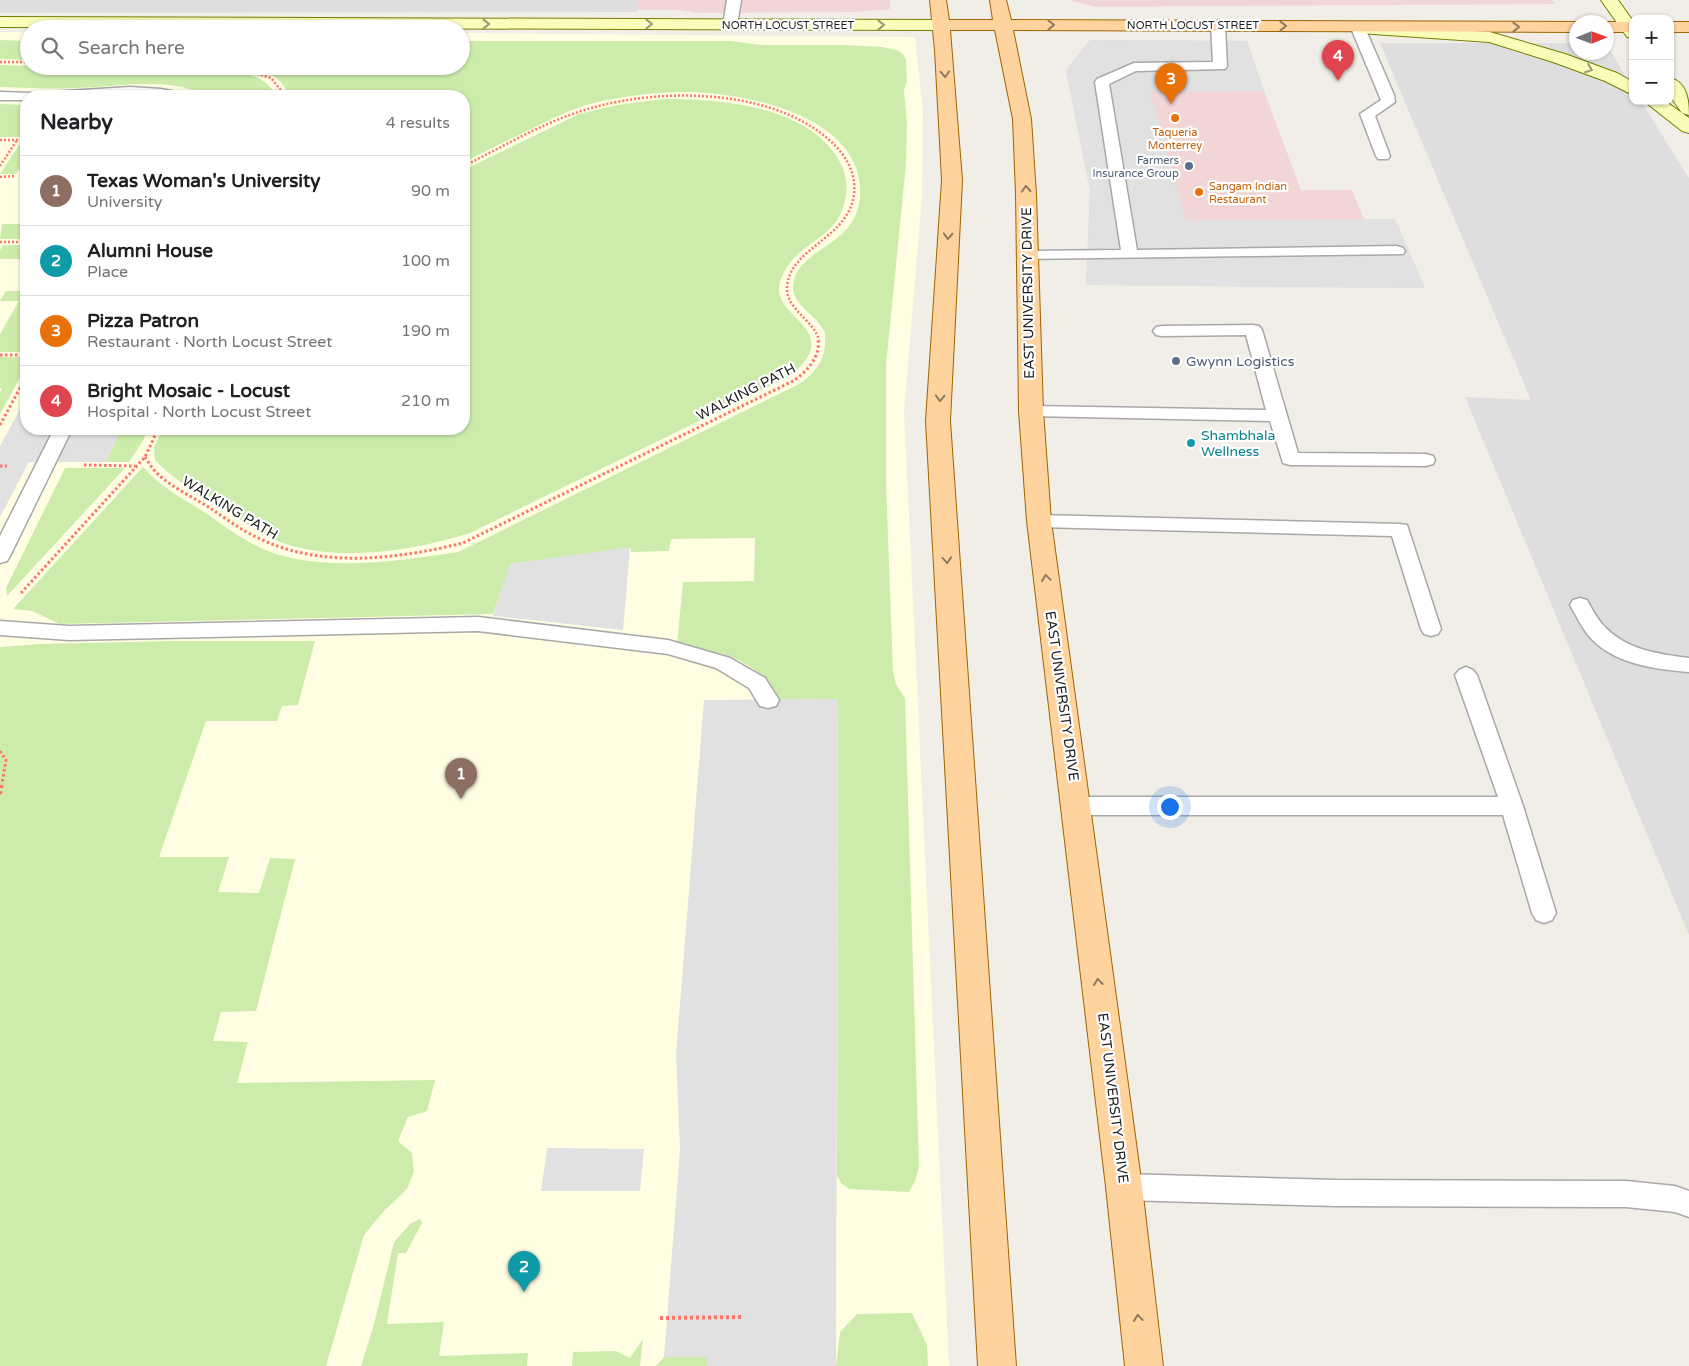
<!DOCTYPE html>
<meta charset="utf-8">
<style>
:root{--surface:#fff;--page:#f6f6f6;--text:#202124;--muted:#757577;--line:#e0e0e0;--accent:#d10005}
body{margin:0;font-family:"Varela Round",sans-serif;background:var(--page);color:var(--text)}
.controls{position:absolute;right:15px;top:15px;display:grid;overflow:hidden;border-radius:10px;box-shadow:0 1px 4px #0004}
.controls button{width:45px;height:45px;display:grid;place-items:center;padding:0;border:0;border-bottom:1px solid var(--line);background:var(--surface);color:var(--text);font:25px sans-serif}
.compass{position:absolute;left:1569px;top:15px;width:45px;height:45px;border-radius:50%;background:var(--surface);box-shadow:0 1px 4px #0004;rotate:89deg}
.you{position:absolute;left:1169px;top:806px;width:18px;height:18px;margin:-12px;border:4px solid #fff;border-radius:50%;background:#1a73e8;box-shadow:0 0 0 8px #1a73e833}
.badge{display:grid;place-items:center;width:32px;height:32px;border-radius:50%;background:var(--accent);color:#fff;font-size:16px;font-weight:700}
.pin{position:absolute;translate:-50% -41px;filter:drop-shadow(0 1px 2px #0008)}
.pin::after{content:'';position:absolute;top:26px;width:18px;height:15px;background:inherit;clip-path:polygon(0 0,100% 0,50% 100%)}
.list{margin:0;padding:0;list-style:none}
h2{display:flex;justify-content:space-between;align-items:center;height:65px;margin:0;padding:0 20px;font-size:21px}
h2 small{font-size:16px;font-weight:400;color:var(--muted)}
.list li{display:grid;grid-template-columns:32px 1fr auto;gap:15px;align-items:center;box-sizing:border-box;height:70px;padding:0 20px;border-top:1px solid var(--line)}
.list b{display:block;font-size:19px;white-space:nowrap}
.list p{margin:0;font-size:16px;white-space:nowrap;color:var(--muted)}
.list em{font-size:16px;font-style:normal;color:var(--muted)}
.icon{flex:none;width:28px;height:28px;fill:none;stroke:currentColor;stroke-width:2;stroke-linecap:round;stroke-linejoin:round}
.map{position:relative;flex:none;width:1689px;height:1366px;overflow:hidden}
.search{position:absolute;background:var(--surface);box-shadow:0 1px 4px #0004;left:20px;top:20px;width:450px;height:55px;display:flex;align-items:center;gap:12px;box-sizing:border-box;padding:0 18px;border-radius:28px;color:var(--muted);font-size:19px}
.panel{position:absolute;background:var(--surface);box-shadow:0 1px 4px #0004;left:20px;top:90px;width:450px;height:345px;border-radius:20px}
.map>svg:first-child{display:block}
.residential{fill:#dfdede}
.commercial{fill:#f2d6d6}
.education{fill:#fffee2;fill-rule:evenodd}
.grass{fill:#cdecac}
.parking{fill:#e1e1e1}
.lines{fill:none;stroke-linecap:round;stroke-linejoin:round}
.lane-casing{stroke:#a8a8a8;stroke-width:3}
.secondary-casing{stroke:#747e01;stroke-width:2}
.primary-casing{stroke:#9d6500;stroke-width:2}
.path-far2{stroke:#fe766b;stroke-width:2.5;stroke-dasharray:2 2;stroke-linecap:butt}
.path-far1{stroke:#fe766b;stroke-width:3;stroke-dasharray:2.5 2.5;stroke-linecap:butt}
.path{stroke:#fe766b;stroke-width:4;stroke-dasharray:3 3;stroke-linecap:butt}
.lane{fill:#fff;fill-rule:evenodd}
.secondary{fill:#fafcba;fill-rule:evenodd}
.primary{fill:#ffd39e;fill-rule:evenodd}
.oneway{stroke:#989975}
.oneway2{stroke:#907a60}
.food-dot{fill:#e8710a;stroke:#fff;stroke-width:2}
.service-dot{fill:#5c6f8a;stroke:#fff;stroke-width:2}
.culture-dot{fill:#0f9aa8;stroke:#fff;stroke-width:2}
.labels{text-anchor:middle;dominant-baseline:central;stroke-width:4.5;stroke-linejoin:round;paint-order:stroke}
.far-street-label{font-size:11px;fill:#212121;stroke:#fff}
.far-food-label{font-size:11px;fill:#c56008;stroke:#fff}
.far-service-label{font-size:11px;fill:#4e5e75;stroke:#fff;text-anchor:end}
.street-label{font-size:14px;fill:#212121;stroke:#fff}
.service-label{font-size:14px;fill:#4e5e75;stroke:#fff;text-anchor:start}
.culture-label{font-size:14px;fill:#0d838f;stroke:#fff;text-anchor:start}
</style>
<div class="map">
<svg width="1689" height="1366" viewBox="0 0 1689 1366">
<rect width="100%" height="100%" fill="#f1eee7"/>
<path class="residential" d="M0,0H639L637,12L0,13Z
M1380,43H1576V52H1606L1607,45L1633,88V101H1641L1689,178V935L1465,397L1531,400Z"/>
<path class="commercial" d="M639,0H890V9L855,12L696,13L679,10H637Z
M1070,0H1552L1555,4L1096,7Z
M1090,40L1247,41L1264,91L1301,190H1352L1364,219H1395L1425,288L1086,285L1090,190L1066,70Z"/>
<path class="education" d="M0,32H29V66H461V33L915,37L923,112L922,197L904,411L949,1366H0ZM26,96H464V429H26Z"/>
<path class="grass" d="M0,40L29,41V60L0,59Z
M461,41H731L761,45H845L882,47L897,50L903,54L906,60L907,81L904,90L907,123L906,164L886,365V483L893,671L896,684L905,698L919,1167L915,1181L909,1192L849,1189L841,1183L837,1176L838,699L768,700L769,681C735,652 718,653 677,645L683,582L754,581L755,538L671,539L669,551L631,552V548L511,564L493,614L60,624L32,611L13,609L143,467C159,486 182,498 204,512C220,523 237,536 255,545C312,575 397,561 458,552L799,384C814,374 825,361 825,342C825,339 826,334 824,331C817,315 791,305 793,285C797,245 863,248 860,188C857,115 745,93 688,92C655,92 619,96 587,105C569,110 552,119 535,127C511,139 488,150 464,162V96H288C283,74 258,68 238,66H461Z
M0,65L236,72C257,76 262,77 276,94L275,96H207C169,76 119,87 77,88C52,89 26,88 0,87Z
M663,99C721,99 811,105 841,164C849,180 848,199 840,215C827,242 791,246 780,282C769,319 849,328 789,377L470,533C413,551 332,564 275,540C255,531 236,516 217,504C195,491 172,479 155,460L154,447L163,429H464V170L579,114L617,105Z
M0,104L26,105V133L24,137H0Z
M19,145H26V158L22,164H26V170H18L16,174H0Z
M26,219V239H0L2,224H23Z
M3,245H26V259H0V250Z
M26,289V352H0V334L19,301H0L6,291H25Z
M0,357H26V367L0,414V392L2,389L0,388Z
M121,429H149L141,444L129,462H106Z
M65,468H125L7,596L6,588Z
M173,641H315L298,705L282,706L277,721H206L159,857H229L218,892L259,893L270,858L295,859L256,1011L221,1012L213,1041L248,1042L237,1083L435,1080L427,1111L408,1117L398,1141L412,1153L414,1172L407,1189L383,1212L364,1235L326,1366H0V647L41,644Z
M420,1219L422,1223L406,1253H398L387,1324L444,1322L439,1356L528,1353L527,1366H361L374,1324L394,1242L410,1224Z
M912,1313L927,1345L928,1366H836L840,1332L857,1314Z
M643,1339L640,1366H572L573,1352L616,1351L630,1358Z
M664,1357H708L707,1366H656Z"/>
<path class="parking" d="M1090,40L1247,41L1264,91L1150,92L1186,220L1395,219L1425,288L1086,285L1090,190L1066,70Z
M26,398V429H121L106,462H29L0,517V446Z
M630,547L623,630L493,616L510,564Z
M838,699L836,1366H707V1357H664L680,1150L676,1055L704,700Z
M547,1148L644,1149L640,1191H541Z"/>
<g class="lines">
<g class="lane-casing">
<path id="lane" d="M727,0H741L737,25L730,29L723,25Z
M1218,21L1225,25L1227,66L1225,69L1136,71L1109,84L1137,250L1397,246L1403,248L1405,251L1403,254L1022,259L1020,256L1022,253L1028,251L1121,250L1095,82L1097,79L1134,63L1213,62L1211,25Z
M1358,24L1365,28L1394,95L1395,102L1375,116L1390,156L1388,159H1378L1376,156L1360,114L1381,100L1351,28Z
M130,87L161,89L181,93L183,96H44L46,93L51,92Z
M0,92L31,93L33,96H26V100H0Z
M1253,325L1259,326L1262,330L1298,453L1426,454L1433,456L1435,460L1433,464L1426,466L1290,465L1283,463L1270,421L1031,416L1025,415L1022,411L1025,407L1031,406L1266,410L1246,335L1162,336L1156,335L1153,331L1156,327L1162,326Z
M54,429H72L10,556L7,561L0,563V536Z
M1039,515L1400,524L1407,525L1441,629L1438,634L1431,636L1424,634L1421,629L1392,536L1039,527L1032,525L1029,521L1032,517Z
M1580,598L1587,600C1592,609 1597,619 1604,626C1626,650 1658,654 1689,658V672C1654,669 1612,664 1588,635C1581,626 1576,615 1570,605L1573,600Z
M478,617L668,640L730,658L765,678L779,700L776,706L768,708L760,706L749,688L716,668L668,654L478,631L69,640L0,635V621L69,626Z
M1466,667L1473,670L1477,675L1523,806L1556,913L1552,920L1544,923L1536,920L1532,913L1503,815H1076L1068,812L1065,806L1068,800L1076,797H1498L1455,675L1459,670Z
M1124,1174L1336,1180L1626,1181L1675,1186L1689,1191V1217L1675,1212L1626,1207L1336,1206L1124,1200L1114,1196L1110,1187L1114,1178Z"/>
</g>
<g class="secondary-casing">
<path id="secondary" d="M1601,0H1618L1633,21V38L1627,37Z
M0,17L940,20L946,21L949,25L946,29L940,30L0,27Z
M1365,24L1490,32L1565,54L1617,73L1633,82V95L1605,81L1553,62L1489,42L1359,33L1356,29L1359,25Z
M1670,78C1687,82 1689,100 1689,115L1682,113L1670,96Z
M1644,101H1665L1689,118V133L1682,131Z"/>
</g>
<g class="primary-casing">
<path id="primary" d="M930,0H946L949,20H993L990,0H1006L1011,20L1579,22H1576V32L1013,30L1031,119L1036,194L1043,411L1051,521L1142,1187L1163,1366H1125L1106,1187L1027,521L1019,411L1016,194L1013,119L995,30H950L962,180L950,421L1016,1366H978L926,421L942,180L935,50Z
M1603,22H1633V32H1606V22Z
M1670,22H1689V32H1670Z"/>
</g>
<path class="path-far2" d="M0,62H29
M186,66L239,68L271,78L284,94L283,96
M0,140H22
M0,166L17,140
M464,166C506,145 549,119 595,107C665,88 769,89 827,138C840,149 852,164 854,182C860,238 786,245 787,290C788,310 814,321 819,340
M0,177L14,176
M0,242H26"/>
<path class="path-far1" d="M0,355H26
M0,425L26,377
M145,457C149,463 153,470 159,475C170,486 196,499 210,508C225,518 241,530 258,538C322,569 397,559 463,543L793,381C807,372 821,356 818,339
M84,465L135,466
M0,466H7
M21,593L145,457L158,429
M0,751L6,760L2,784"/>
<path class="path" d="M0,794L2,783
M660,1318L744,1317"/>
<use href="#lane" class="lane"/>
<use href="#secondary" class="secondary"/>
<use href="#primary" class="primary"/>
</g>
<defs><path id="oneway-chevron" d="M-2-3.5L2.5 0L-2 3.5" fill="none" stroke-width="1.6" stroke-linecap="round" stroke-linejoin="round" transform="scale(1.25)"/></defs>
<g class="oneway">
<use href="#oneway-chevron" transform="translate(486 24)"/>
<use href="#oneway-chevron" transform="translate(649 24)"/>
<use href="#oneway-chevron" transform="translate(881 25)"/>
<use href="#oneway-chevron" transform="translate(1589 69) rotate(21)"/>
</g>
<g class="oneway2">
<use href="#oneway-chevron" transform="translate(1051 25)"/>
<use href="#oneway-chevron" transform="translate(1283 26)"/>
<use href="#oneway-chevron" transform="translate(1516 27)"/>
<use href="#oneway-chevron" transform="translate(945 74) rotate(87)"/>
<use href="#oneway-chevron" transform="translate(1026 189) rotate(-93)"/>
<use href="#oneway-chevron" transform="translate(948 236) rotate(93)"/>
<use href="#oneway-chevron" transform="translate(940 398) rotate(93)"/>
<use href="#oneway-chevron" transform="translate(947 560) rotate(86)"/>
<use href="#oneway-chevron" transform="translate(1046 578) rotate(-98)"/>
<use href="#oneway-chevron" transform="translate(1098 982) rotate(-97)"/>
<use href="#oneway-chevron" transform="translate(1138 1318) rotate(-96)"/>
</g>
<g class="food-dot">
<circle cx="1175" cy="118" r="5"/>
<circle cx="1199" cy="192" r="5"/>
</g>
<g class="service-dot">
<circle cx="1189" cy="166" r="5"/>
<circle cx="1176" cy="361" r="5"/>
</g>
<circle class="culture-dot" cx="1191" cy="443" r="5"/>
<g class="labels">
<g class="far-street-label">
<text x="788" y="25">NORTH LOCUST STREET</text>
<text x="1193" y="25">NORTH LOCUST STREET</text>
</g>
<g class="far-food-label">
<text x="1175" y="132">Taqueria<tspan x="1175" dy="13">Monterrey</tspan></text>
<text x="1209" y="186" text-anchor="start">Sangam Indian<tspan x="1209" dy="13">Restaurant</tspan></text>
</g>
<g class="far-service-label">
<text x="1179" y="160">Farmers<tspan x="1179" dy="13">Insurance Group</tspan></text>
</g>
<g class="street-label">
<text transform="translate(1028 293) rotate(-91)">EAST UNIVERSITY DRIVE</text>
<text transform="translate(746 392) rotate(-27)">WALKING PATH</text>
<text transform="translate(230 508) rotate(31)">WALKING PATH</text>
<text transform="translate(1062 696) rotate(82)">EAST UNIVERSITY DRIVE</text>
<text transform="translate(1113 1098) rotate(83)">EAST UNIVERSITY DRIVE</text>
</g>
<g class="service-label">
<text x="1186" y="361">Gwynn Logistics</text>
</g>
<g class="culture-label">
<text x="1201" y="435">Shambhala<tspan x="1201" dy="16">Wellness</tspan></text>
</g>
</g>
</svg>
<div class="controls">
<button>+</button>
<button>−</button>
</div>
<svg class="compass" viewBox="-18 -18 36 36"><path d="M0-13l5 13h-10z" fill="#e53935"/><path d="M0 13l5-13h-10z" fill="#757577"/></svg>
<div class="you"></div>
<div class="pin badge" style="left:461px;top:799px;background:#8d6e63">1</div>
<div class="pin badge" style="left:524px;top:1292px;background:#0f9aa8">2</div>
<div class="pin badge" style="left:1171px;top:104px;background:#e8710a">3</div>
<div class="pin badge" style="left:1338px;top:81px;background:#e0444e">4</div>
<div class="search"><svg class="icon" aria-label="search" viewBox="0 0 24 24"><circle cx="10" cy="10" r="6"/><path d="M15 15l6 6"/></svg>Search here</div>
<section class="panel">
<h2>Nearby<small>4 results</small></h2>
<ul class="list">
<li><span class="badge" style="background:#8d6e63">1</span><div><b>Texas Woman's University</b><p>University</p></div><em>90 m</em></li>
<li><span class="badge" style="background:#0f9aa8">2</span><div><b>Alumni House</b><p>Place</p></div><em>100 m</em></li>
<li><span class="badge" style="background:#e8710a">3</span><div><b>Pizza Patron</b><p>Restaurant · North Locust Street</p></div><em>190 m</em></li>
<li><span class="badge" style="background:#e0444e">4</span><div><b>Bright Mosaic - Locust</b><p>Hospital · North Locust Street</p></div><em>210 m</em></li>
</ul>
</section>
</div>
